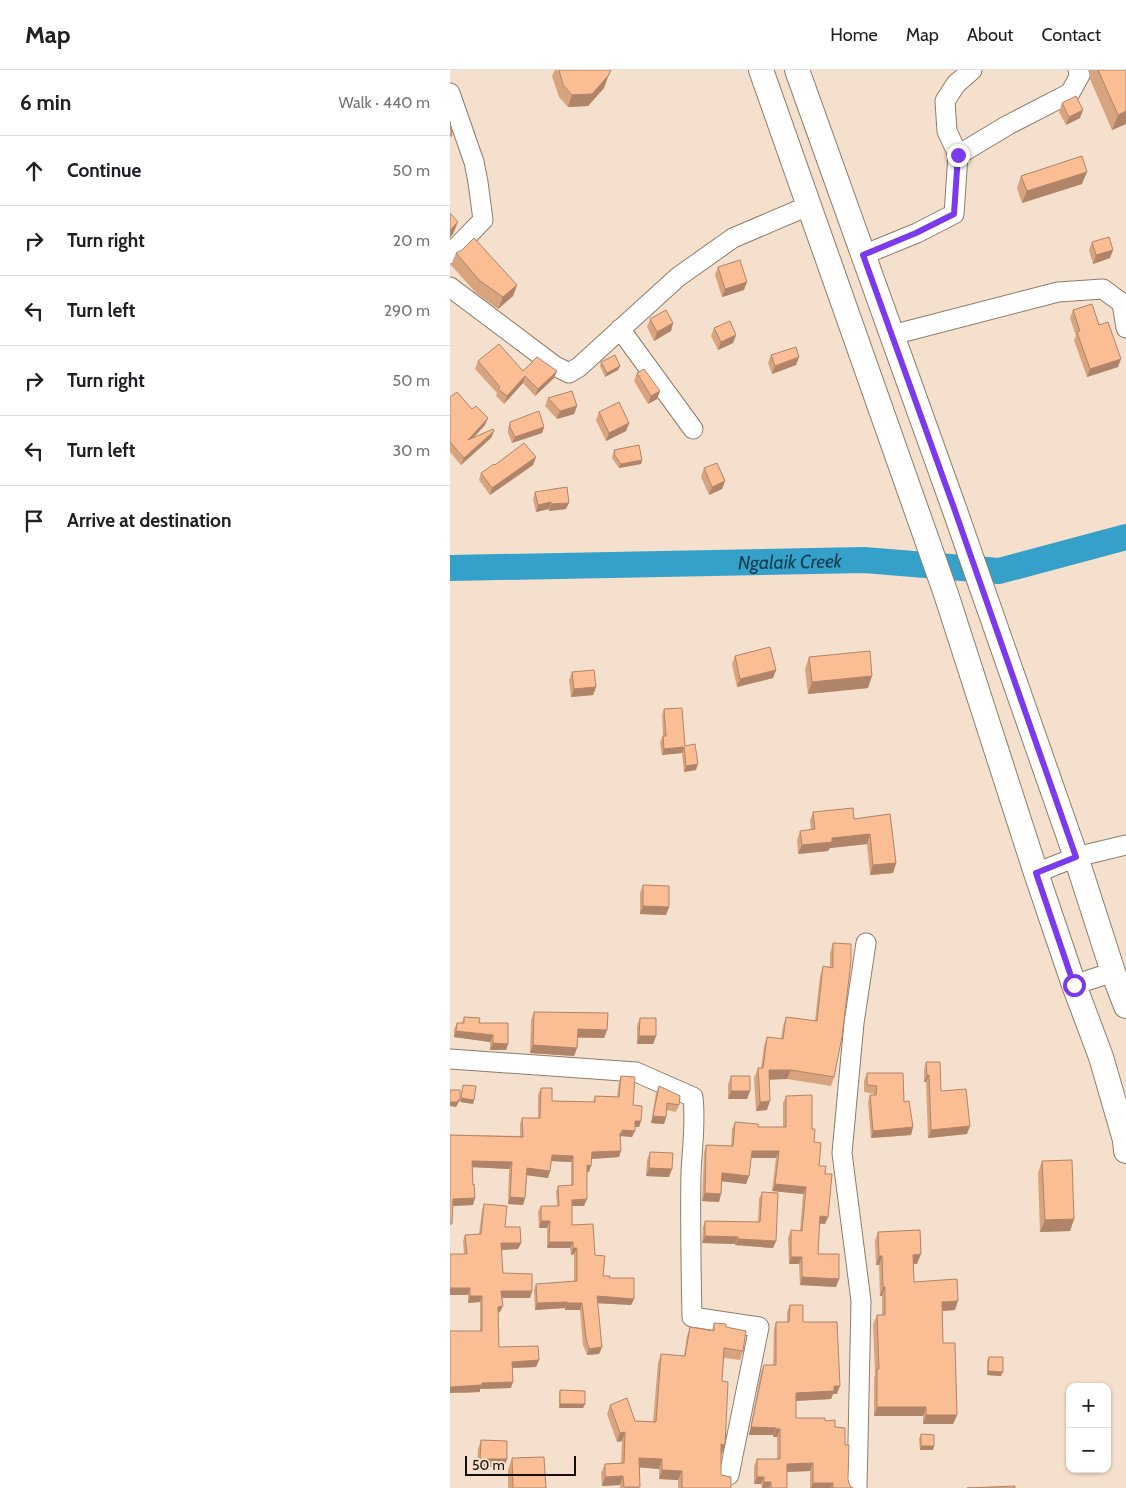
<!DOCTYPE html>
<meta charset="utf-8">
<style>
:root{--surface:#fff;--page:#f6f6f6;--text:#202124;--muted:#757577;--line:#e0e0e0}
body{margin:0;font-family:Cabin,sans-serif;background:var(--page);color:var(--text)}
.controls{position:absolute;right:15px;bottom:15px;display:grid;overflow:hidden;border-radius:10px;box-shadow:0 1px 4px #0004}
.controls button{width:45px;height:45px;display:grid;place-items:center;padding:0;border:0;border-bottom:1px solid var(--line);background:var(--surface);color:var(--text);font:25px sans-serif}
.scale{position:absolute;left:15px;bottom:12px;width:111px;box-sizing:border-box;padding-left:5px;border:2px solid #150e08;border-top:0;font-size:14px;line-height:18px;white-space:nowrap;color:#150e08;-webkit-text-stroke:4px #f4e0cd;paint-order:stroke}
.stop{position:absolute;width:15px;height:15px;margin:-11px;border:4px solid #7c3aed;border-radius:50%;background:#fff}
.stop.end{background:#7c3aed;border-color:#fff;box-shadow:0 1px 5px #0008}
.list{margin:0;padding:0;list-style:none}
h2{display:flex;justify-content:space-between;align-items:center;height:65px;margin:0;padding:0 20px;font-size:21px}
h2 small{font-size:16px;font-weight:400;color:var(--muted)}
.list li{display:grid;grid-template-columns:32px 1fr auto;gap:15px;align-items:center;box-sizing:border-box;height:70px;padding:0 20px;border-top:1px solid var(--line)}
.list b{display:block;font-size:19px;white-space:nowrap}
.list em{font-size:16px;font-style:normal;color:var(--muted)}
.icon{flex:none;width:28px;height:28px;fill:none;stroke:currentColor;stroke-width:2;stroke-linecap:round;stroke-linejoin:round}
.map{position:relative;flex:none;width:676px;height:1418px;overflow:hidden}
header{display:flex;align-items:center;gap:30px;box-sizing:border-box;height:70px;padding:0 25px;background:var(--surface);border-bottom:1px solid var(--line)}
header strong{font-size:24px}
nav{display:flex;gap:28px;margin-inline-start:auto;font-size:18px}
main{display:flex}
aside{flex:1;background:var(--surface)}
.map>svg:first-child{display:block}
.lines{fill:none;stroke-linecap:round;stroke-linejoin:round}
.river{stroke:#35a0c9;stroke-width:26}
.minor-casing{stroke:#8e7c6a;stroke-width:21}
.major-casing{stroke:#8e7c6a;stroke-width:26}
.minor{stroke:#fff;stroke-width:19}
.major{stroke:#fff;stroke-width:24}
.wall{fill:#d8a37f}
.shaded-wall{fill:#b08468}
.building{fill:#fbbd94;stroke:#b08468}
.route{stroke:#7c3aed;stroke-width:6}
.labels{text-anchor:middle;dominant-baseline:central;stroke-width:5;stroke-linejoin:round;paint-order:stroke}
.water-label{font-size:19px;font-style:italic;fill:#0f3d4e;stroke:#f4e0cd}
</style>
<header>
<strong>Map</strong>
<nav><a>Home</a><a>Map</a><a>About</a><a>Contact</a></nav>
</header>
<main>
<aside>
<h2>6 min<small>Walk · 440 m</small></h2>
<ul class="list">
<li><svg class="icon" aria-label="ahead" viewBox="0 0 24 24"><path d="M12 20V5M6 11l6-6 6 6"/></svg><div><b>Continue</b></div><em>50 m</em></li>
<li><svg class="icon" aria-label="right" viewBox="0 0 24 24"><path d="M7 20v-9h11M14 6l5 5-5 5"/></svg><div><b>Turn right</b></div><em>20 m</em></li>
<li><svg class="icon" aria-label="left" viewBox="0 0 24 24"><path d="M17 20v-9H6M10 6l-5 5 5 5"/></svg><div><b>Turn left</b></div><em>290 m</em></li>
<li><svg class="icon" aria-label="right" viewBox="0 0 24 24"><path d="M7 20v-9h11M14 6l5 5-5 5"/></svg><div><b>Turn right</b></div><em>50 m</em></li>
<li><svg class="icon" aria-label="left" viewBox="0 0 24 24"><path d="M17 20v-9H6M10 6l-5 5 5 5"/></svg><div><b>Turn left</b></div><em>30 m</em></li>
<li><svg class="icon" aria-label="arrive" viewBox="0 0 24 24"><path d="M6 21V4h12l-3 4 3 4H6"/></svg><div><b>Arrive at destination</b></div></li>
</ul>
</aside>
<div class="map">
<svg width="676" height="1418" viewBox="0 0 676 1418">
<rect width="100%" height="100%" fill="#f4e0cd"/>
<g class="lines">
<path class="river" id="s1" d="M0,498L414,490L549,501L676,467"/>
<g class="minor-casing">
<path id="minor" d="M0,23L24,92L28,112L33,150L0,184
M508,85L558,55L620,23L630,5L628,0
M413,185L467,163L504,144L508,85L497,61L495,31L506,14L522,0
M0,217L105,296L119,303L129,297L228,207L283,168L358,136
M170,259L243,359
M442,265L608,222L653,219L672,233L676,258
M586,803L626,787L676,775
M624,915L663,902
M0,989L186,1002L243,1027C246,1053 242,1078 241,1104C240,1152 241,1199 242,1247L309,1257L279,1405
M407,1418L411,1231L392,1083L404,953L416,873"/>
</g>
<g class="major-casing">
<path id="major" d="M311,0L496,524L586,803L624,915L651,987L675,1070L676,1081
M347,0L504,438L626,787L663,902L676,936"/>
</g>
<use href="#minor" class="minor"/>
<use href="#major" class="major"/>
</g>
<path class="wall" d="M105,0H161L154,18L138,36L118,37L109,27L102,6Z
M640,0H676V54L662,60L640,9L641,5Z
M612,33L630,48L616,55L609,42Z
M571,106L632,114L572,133L567,118Z
M642,172L663,180L660,188L643,194L639,180Z
M6,183L67,215L63,226L48,239L26,223L1,195Z
M268,197L294,220L272,227L265,205Z
M623,240L649,255L668,297L637,307L624,270L626,266L620,248Z
M200,249L223,253L221,261L204,271L197,257Z
M264,258L286,265L283,273L268,280L261,266Z
M321,285L349,287L346,295L322,304L318,293Z
M28,291L73,301H107L104,308L85,326L73,313L54,334L46,326L47,323L25,299Z
M151,292L170,296L168,300L155,307L150,296Z
M187,303L210,321L207,329L198,334L184,311Z
M0,327L35,355L24,367L44,361L41,368L11,395L0,382Z
M98,328L127,336L124,344L107,349L95,336Z
M149,342L179,353L176,361L156,371L146,350Z
M60,352L94,357L92,363L62,373L58,363V358Z
M164,380L192,390L191,394L169,398L162,388Z
M86,387L83,395L40,425L29,410L31,403L45,395Z
M254,398L275,411L272,419L259,425L251,407Z
M85,422L116,439L99,441V439L86,442L83,429Z
M285,586L326,600L323,608L287,617L282,594Z
M359,587L418,618L358,624L355,599Z
M122,602L146,617L143,625L121,627L119,610Z
M214,639L235,676L246,700L234,702L232,683L212,685L210,672L213,666L212,645Z
M363,742L404,749L440,744L446,793L443,803L420,805L417,774L380,778L378,781L348,784L347,770L350,761L361,760L360,751Z
M193,815L219,837L216,845L190,844V823Z
M383,873L384,1007L381,1016L337,1009H319L317,1040L306,1041L304,1008L308,998H311L314,976L317,967L331,969L333,956L336,947L365,951L370,906L373,896L380,897V883Z
M84,942L157,960L154,968H128L127,978L124,986L80,983L81,950Z
M14,947L29,953L58,974L56,980H40V972L4,967V959L7,953H12Z
M190,948L206,966L203,974H187V956Z
M476,992L491,1021L517,1064L478,1068L476,1012H474V1000Z
M417,1003L454,1032L463,1057L461,1065L421,1068L418,1032L420,1025H424V1024L414,1022V1011Z
M171,1006L183,1035L191,1051L189,1057H185L182,1067L171,1066L169,1087L142,1089L139,1102H137L134,1136H122V1155L145,1185L153,1206L159,1208L184,1229L181,1235L147,1233L152,1277L149,1284L137,1285L133,1275L130,1240H115V1238L85,1240L84,1220L86,1214L124,1211V1184L121,1185L120,1178H97V1158H89L88,1142L91,1136H107L106,1122L108,1116L121,1115V1092L101,1091L100,1101L98,1108L77,1105L75,1128L73,1135L58,1134L59,1099L22,1097L23,1135L2,1136L0,1065L70,1066V1054L72,1048H88V1025L91,1018L102,1031L143,1032L145,1026L167,1027L169,1012Z
M281,1006L300,1021L297,1029H278V1014Z
M209,1016L229,1035L226,1042L217,1040L214,1054L201,1053L206,1023Z
M336,1026L362,1059L369,1096L375,1104L378,1147L375,1154H369L368,1184L389,1209L386,1217L350,1215L349,1194H339L338,1168L341,1160L350,1161L353,1124L322,1121L326,1088H301L299,1106L296,1114L272,1111L269,1132L252,1131L254,1083L256,1075L281,1076L282,1059L285,1052L308,1057H333V1033Z
M200,1082L219,1107L196,1106L197,1090Z
M592,1091L624,1149L620,1161L590,1162L588,1103Z
M312,1122L326,1171L323,1178L285,1175V1174L252,1173L253,1157L255,1151L308,1152L309,1129Z
M34,1134L55,1157L71,1173L68,1179L51,1180L53,1203L82,1221L80,1228H52L50,1242L48,1243L49,1277L89,1290L86,1297L62,1298L61,1318L30,1319V1322L11,1323L30,1261V1232L18,1233V1225H0L14,1184L13,1171L15,1165L29,1164L32,1140Z
M428,1162L467,1194H463L464,1212L505,1240L492,1241L493,1273L507,1345L503,1354H473V1346H424V1308L425,1305L423,1254L427,1245H432V1226H430L429,1195H426L425,1171Z
M340,1235L353,1252L387,1324H383L381,1329L346,1331V1348L375,1351L385,1357L395,1375L398,1410L400,1416L403,1418H360V1401L337,1402V1418H312L311,1414H304V1396L307,1389H327V1367H323V1365H299L311,1302L314,1295H323L324,1259L326,1252H337V1242Z
M264,1253L276,1257L293,1281L290,1290L274,1288L272,1311L271,1405L281,1418H228V1410L209,1409V1399L189,1397V1418H170V1415L152,1416L151,1403L155,1394L171,1393L172,1371L167,1372L157,1344L160,1335L185,1351L203,1352L208,1293L211,1284L234,1286L237,1266L240,1257L262,1260Z
M539,1287L551,1306L537,1305V1291Z
M110,1320L135,1334L133,1338H109V1324Z
M471,1364L484,1376L483,1380H470L469,1368Z
M31,1370L57,1389L54,1397H27L28,1379Z
M62,1388L96,1418H58V1400Z"/>
<path class="shaded-wall" d="M158,6L154,18L138,36L118,37L122,25Z
M633,40L630,48L616,55L619,47Z
M676,41V54L662,60L668,45Z
M637,102L632,114L572,133L577,121Z
M8,152L3,164L0,168V160Z
M663,180L660,188L643,194L646,185Z
M297,212L294,220L272,227L275,219Z
M67,215L63,226L48,239L53,227Z
M223,253L221,261L204,271L207,262Z
M286,265L283,273L268,280L271,272Z
M349,287L346,295L322,304L325,296Z
M671,289L668,297L637,307L640,299Z
M170,296L168,300L155,307L157,303Z
M107,301L104,308L85,326L88,319Z
M75,306L73,313L54,334L57,326Z
M210,321L207,329L198,334L201,326Z
M127,336L124,344L107,349L110,341Z
M38,348L35,355L15,377L18,370Z
M179,353L176,361L156,371L159,363Z
M94,357L92,363L62,373L65,367Z
M44,361L41,368L11,395L14,388Z
M86,387L83,395L40,425L42,418Z
M192,390L191,394L169,398L171,394Z
M275,411L272,419L259,425L262,417Z
M101,432L99,439L86,442L88,435Z
M119,433L116,439L99,441L101,434Z
M326,600L323,608L287,617L290,609Z
M422,606L418,618L358,624L362,612Z
M146,617L143,625L121,627L124,619Z
M234,677L232,683L212,685L214,679Z
M248,694L246,700L234,702L236,696Z
M420,764L417,774L380,778L378,781L348,784L352,775L382,768Z
M446,793L443,803L420,805L423,795Z
M193,836L219,837L216,845L190,844Z
M128,959L157,960L154,968L125,967Z
M6,961L43,965L40,972L4,967Z
M189,966H206L203,974H187Z
M43,973L58,974L56,980H40Z
M83,975L127,978L124,986L80,983Z
M319,1000H341L337,1009L316,1010Z
M477,1005H479L476,1012H474Z
M281,1021H300L297,1029H278Z
M11,1028L24,1030L23,1034L10,1032Z
M8,1030H10L6,1037L0,1036V1032Z
M320,1031L317,1040L306,1041L310,1032Z
M203,1046L216,1047L214,1054L201,1053Z
M185,1051H191L189,1057H183Z
M520,1056L517,1064L478,1068L481,1060Z
M463,1057L461,1065L421,1068L423,1061Z
M172,1060L185,1061L182,1067L171,1066L168,1069Z
M171,1081L169,1087L140,1089L142,1082Z
M302,1081H329L326,1088H299Z
M102,1085L123,1086L121,1092L100,1091Z
M22,1091L62,1092L59,1099L20,1097Z
M137,1095L141,1096L139,1102H134Z
M77,1098L100,1101L98,1108L75,1105Z
M199,1098L222,1099L219,1107L196,1106Z
M272,1103L299,1106L296,1114L269,1111Z
M325,1114L356,1117L353,1124L322,1121Z
M255,1123L271,1124L269,1132L252,1131Z
M60,1127L75,1128L73,1135L58,1134Z
M25,1128L23,1135L0,1136L3,1129Z
M137,1129L134,1136H120L122,1130Z
M370,1146L378,1147L375,1154L367,1153Z
M624,1149L620,1161L590,1162L595,1150Z
M91,1151H100L97,1158H89Z
M255,1166L288,1167L285,1174L252,1173Z
M288,1169L326,1171L323,1178L285,1175Z
M99,1172H123L120,1178H97Z
M51,1173H71L68,1179L48,1180Z
M123,1178H127L124,1184L121,1185Z
M471,1184L467,1194H460L463,1185Z
M429,1186H432L429,1195H426Z
M341,1187H352L349,1194H339Z
M352,1207L389,1209L386,1217L350,1215Z
M433,1217H435L432,1226H430Z
M0,1218H20L18,1225H0Z
M51,1221H82L80,1228H49Z
M20,1226H32L30,1232L18,1233Z
M147,1226L184,1229L181,1235L144,1233Z
M508,1231L505,1240L489,1241L492,1232Z
M117,1232L115,1238L85,1240L87,1233Z
M117,1233H132L130,1240H115Z
M53,1236L50,1242L45,1243L48,1237Z
M152,1277L149,1284L137,1285L139,1279Z
M89,1290L86,1297L60,1298L62,1292Z
M538,1301L553,1302L551,1306L537,1305Z
M63,1312L61,1318L30,1319V1322L0,1323V1317L32,1313Z
M384,1316H390L387,1324H383L381,1329L343,1331L346,1323Z
M110,1334H135L133,1338H109Z
M427,1337H476L473,1346H424Z
M476,1345H507L503,1354H473Z
M301,1357L326,1358L323,1365H299Z
M326,1359H330L327,1367H323Z
M175,1362L172,1371L167,1372L170,1363Z
M271,1374L275,1375L272,1384H268Z
M471,1376H484L483,1380H470Z
M189,1388L212,1389L209,1399L185,1397Z
M30,1389H57L54,1397H27Z
M363,1393L360,1401L334,1402L337,1394Z
M212,1400L232,1401L228,1410L209,1409Z
M173,1406L170,1415L152,1416L155,1407Z
M307,1407H314L311,1414H304Z
M314,1412H321L319,1418H312Z
M363,1413H383L381,1418H361Z"/>
<path class="building" d="M109,0H161L158,6L142,24L122,25L113,15Z
M648,0H676V41L668,45Z
M626,26L633,40L619,47L612,33Z
M0,51L2,66H0Z
M632,86L637,102L577,121L571,106Z
M0,143L8,152L0,160Z
M659,167L663,180L646,185L642,172Z
M24,168L67,215L53,227L30,211L6,183L12,180Z
M290,190L297,212L275,219L268,197Z
M642,234L649,255L658,252L671,289L640,299L627,262L630,261L623,240Z
M216,240L223,253L207,262L200,249Z
M280,251L286,265L271,272L264,258Z
M49,274L73,301L87,287L107,301L88,319L75,306L57,326L48,319L50,317L28,291Z
M346,277L349,287L325,296L321,285Z
M165,285L170,296L157,303L151,292Z
M194,299L210,321L201,326L187,303Z
M122,321L127,336L110,341L98,328Z
M7,322L22,339L26,336L38,348L18,370L43,359L44,361L14,388L0,372V327Z
M169,332L179,353L159,363L149,342Z
M89,341L94,357L65,367L60,357V352Z
M74,373L86,387L42,418L31,403L44,394L45,395Z
M189,375L192,390L171,394L164,384L165,382L164,380Z
M267,393L275,411L262,417L254,398Z
M117,417L119,433L101,434V432L88,435L85,422Z
M320,577L326,600L290,609L285,586Z
M420,581L422,606L362,612L359,587Z
M144,600L146,617L124,619L122,602Z
M232,638L235,676L245,674L248,694L236,696L234,677L214,679L213,666H216L214,639Z
M403,738L404,749L440,744L446,793L423,795L420,764L382,768V772L352,775L350,761L365,759L363,742Z
M193,815L219,816V837L193,836Z
M383,873L401,874V891L392,967L384,1007L341,1000H319L320,1031L310,1032L308,998H313L317,967L333,969L336,947L367,951L373,896L383,898Z
M84,942L158,943L157,960L128,959L127,978L83,975Z
M14,947L30,948L29,953H58V974L43,973V965L6,961L7,953H14Z
M190,948H206V966H189Z
M476,992H490L491,1021L516,1019L520,1056L481,1060L479,1005H477Z
M417,1003H453L454,1032L459,1031L463,1057L423,1061L420,1025H426L427,1016L417,1015Z
M171,1006L185,1007L183,1035L192,1036L191,1051H185V1061L172,1060V1063H170L171,1081L142,1082L141,1096L137,1095V1129L122,1130V1155L143,1154L145,1185L155,1186L153,1206H160L159,1208H184V1229L147,1226L152,1277L139,1279L136,1268L132,1233H117V1232L87,1233L86,1214L127,1211V1178H123V1172H99L100,1151H91V1136H109L108,1116L123,1115V1086L102,1085L100,1101L77,1098L75,1128L60,1127L62,1092L22,1091L23,1115L24,1114L25,1128L3,1129L2,1154H0V1065L73,1067L72,1048H90L91,1018H102V1031L145,1032V1026L169,1027Z
M281,1006H300V1021H281Z
M13,1015L26,1016L24,1030L11,1028Z
M209,1016L230,1026L229,1035L217,1033L216,1047L203,1046Z
M0,1020H10V1030H8V1032H0Z
M362,1025V1059H365L364,1072L371,1073L369,1096H376L375,1104H382L378,1147L370,1146L368,1184H389V1209L352,1207V1187H341V1160L352,1161L356,1117L325,1114L329,1081H302L299,1106L272,1103L271,1124L255,1123L256,1075L283,1076L285,1052L308,1054V1057H336V1026Z
M200,1082L223,1083L222,1099L199,1098Z
M622,1090L624,1149L595,1150L592,1091Z
M312,1122L328,1123L326,1171L288,1169V1167L255,1166V1151L310,1152Z
M34,1134L57,1136L55,1157H70L71,1173H51L53,1203L82,1204V1221H51L53,1236L48,1237L49,1277L88,1276L89,1290L62,1292L63,1312L32,1313V1315L0,1317V1261H32V1226H20V1218H0V1184H17L15,1165L31,1164Z
M470,1160L471,1184L463,1185L464,1212L507,1209L508,1231L492,1232L493,1273H505L507,1345H476V1337H427V1299H429L427,1245H435V1217H433L432,1186H429L428,1162Z
M340,1235H353V1252H387L390,1316H384V1321L346,1323V1348H375V1351L385,1350V1357L395,1358V1375H399L398,1410L400,1416L403,1418H383V1413H363V1393L337,1394V1418H321V1412H314V1407H307V1389H330V1359H326V1358L301,1357L314,1295H326V1252H339Z
M264,1253L276,1254V1257L296,1261L293,1281L274,1278L272,1311L278,1312L275,1375L271,1374V1405L281,1407V1418H232V1401L212,1400V1389L189,1388L190,1417H174L173,1406L155,1407V1394L174,1393L175,1362L170,1363L160,1335L177,1328L185,1351L206,1352L211,1284L235,1286L240,1257L264,1261Z
M539,1287H553V1302L538,1301Z
M110,1320L135,1321V1334H110Z
M471,1364L484,1365V1376H471Z
M31,1370L57,1371V1389H30Z
M94,1387L96,1418H63L62,1388Z
M565,1416V1418H517Z"/>
<g class="lines">
<path class="route" d="M508,85L504,144L466,163L413,185L504,438L626,787L586,803L624,915"/>
</g>
<g class="labels">
<g class="water-label">
<text stroke="none"><textPath href="#s1" startOffset="340">Ngalaik Creek</textPath></text>
</g>
</g>
</svg>
<div class="controls">
<button>+</button>
<button>−</button>
</div>
<div class="scale">50 m</div>
<div class="stop" style="left:624px;top:915px"></div>
<div class="stop end" style="left:508px;top:85px"></div>
</div>
</main>
